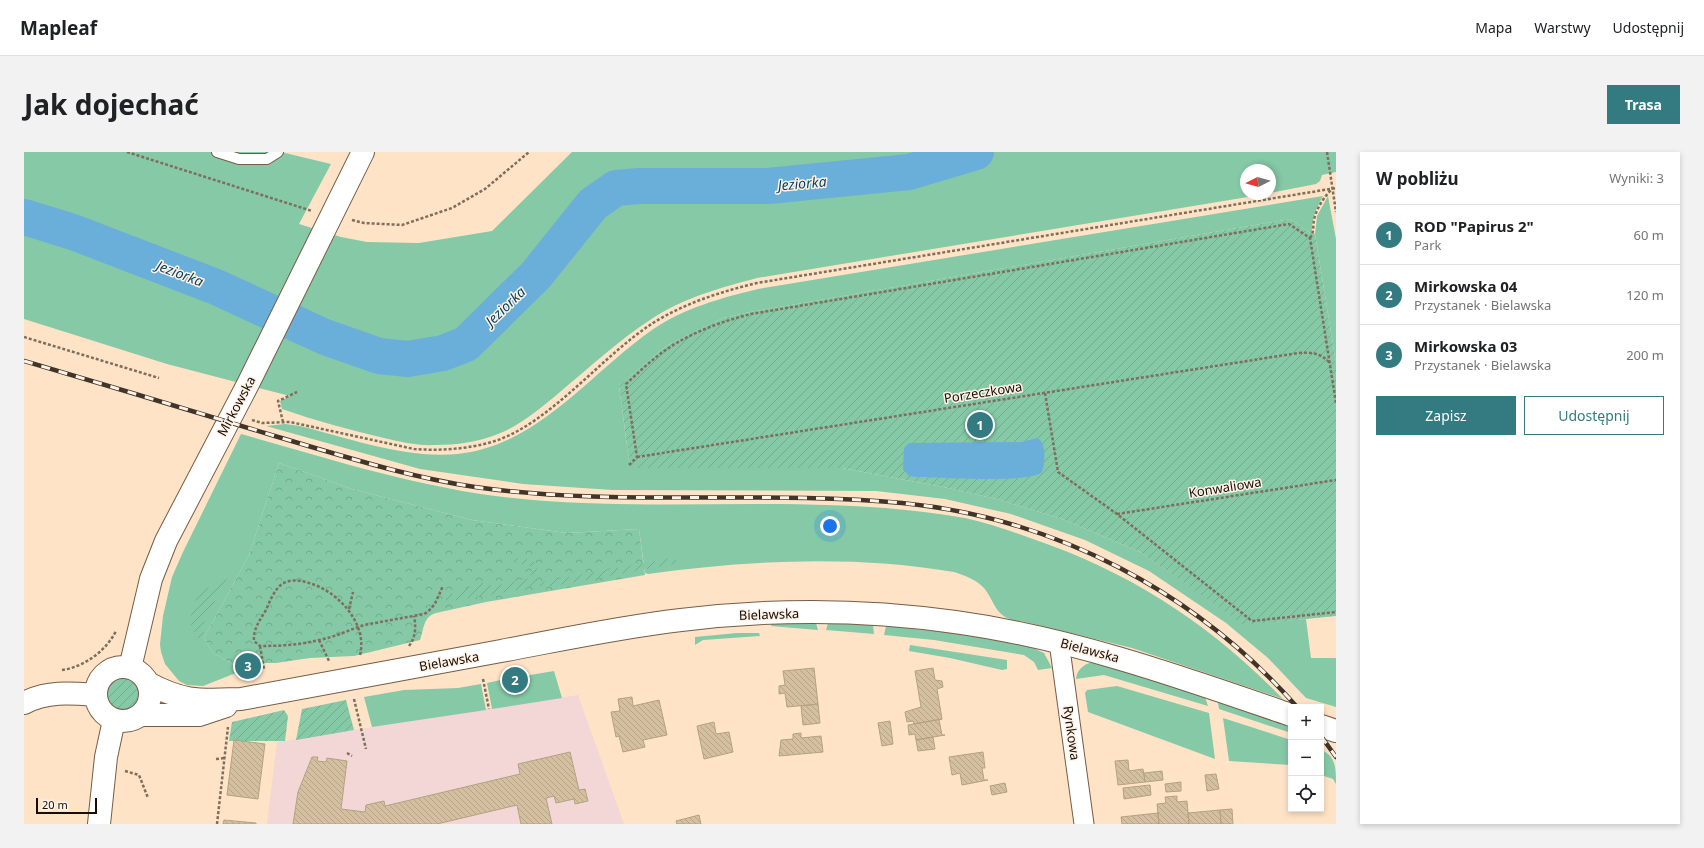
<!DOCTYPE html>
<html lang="pl">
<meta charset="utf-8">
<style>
:root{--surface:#fff;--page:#f2f2f2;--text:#202124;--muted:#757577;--line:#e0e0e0;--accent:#337b81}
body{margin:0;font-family:"Noto Sans",sans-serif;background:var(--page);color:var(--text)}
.controls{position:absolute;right:12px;bottom:12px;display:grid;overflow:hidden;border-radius:0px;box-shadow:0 2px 6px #0003}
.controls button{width:36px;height:36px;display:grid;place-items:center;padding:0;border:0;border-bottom:1px solid var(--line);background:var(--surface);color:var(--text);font:20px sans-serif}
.compass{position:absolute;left:1216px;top:12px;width:36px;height:36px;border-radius:50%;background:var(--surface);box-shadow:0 2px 6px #0003;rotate:264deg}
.scale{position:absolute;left:12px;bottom:10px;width:61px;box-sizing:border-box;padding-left:4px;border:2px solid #160d05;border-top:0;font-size:11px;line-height:14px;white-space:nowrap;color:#160d05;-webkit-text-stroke:3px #fff3e8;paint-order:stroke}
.you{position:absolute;left:806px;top:374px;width:14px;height:14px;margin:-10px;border:3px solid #fff;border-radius:50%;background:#1a73e8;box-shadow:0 0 0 6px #1a73e833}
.badge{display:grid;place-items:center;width:26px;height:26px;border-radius:50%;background:var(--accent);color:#fff;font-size:13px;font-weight:700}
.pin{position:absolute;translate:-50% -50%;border:2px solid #fff;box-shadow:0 1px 4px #0006}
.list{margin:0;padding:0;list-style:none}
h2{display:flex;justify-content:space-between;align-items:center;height:52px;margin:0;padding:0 16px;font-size:17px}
h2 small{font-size:13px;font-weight:400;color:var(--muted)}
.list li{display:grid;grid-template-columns:26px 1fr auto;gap:12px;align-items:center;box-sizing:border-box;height:60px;padding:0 16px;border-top:1px solid var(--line)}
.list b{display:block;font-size:15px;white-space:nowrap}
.list p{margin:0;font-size:13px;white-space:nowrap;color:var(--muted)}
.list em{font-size:13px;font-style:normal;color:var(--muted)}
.actions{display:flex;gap:8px;padding:12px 16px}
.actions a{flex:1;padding:9px 0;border:1px solid var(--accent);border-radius:0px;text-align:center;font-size:14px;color:var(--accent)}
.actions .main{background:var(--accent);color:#fff}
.icon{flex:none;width:22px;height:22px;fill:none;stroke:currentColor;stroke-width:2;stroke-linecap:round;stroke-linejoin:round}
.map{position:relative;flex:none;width:1312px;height:672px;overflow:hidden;border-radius:0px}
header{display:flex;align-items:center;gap:24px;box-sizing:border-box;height:56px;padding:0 20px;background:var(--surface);border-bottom:1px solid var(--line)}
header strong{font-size:19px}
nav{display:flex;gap:22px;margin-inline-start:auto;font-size:14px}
.intro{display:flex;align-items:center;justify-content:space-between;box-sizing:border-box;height:96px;padding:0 24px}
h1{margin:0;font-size:28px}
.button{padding:10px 18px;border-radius:0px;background:var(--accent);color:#fff;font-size:14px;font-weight:700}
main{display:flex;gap:24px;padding:0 24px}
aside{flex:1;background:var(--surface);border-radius:0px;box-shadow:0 2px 6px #0003}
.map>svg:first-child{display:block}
.education{fill:#f2d7d6}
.grass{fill:#85c9a7}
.forest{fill:url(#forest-crowns)}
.garden{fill:url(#garden-furrows)}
.water{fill:#6aafda}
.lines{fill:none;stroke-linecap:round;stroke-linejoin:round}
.river{stroke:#6aafda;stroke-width:36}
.building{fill:url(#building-back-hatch);stroke:#b4a182}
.service-casing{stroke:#755d45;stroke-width:12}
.minor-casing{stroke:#755d45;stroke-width:21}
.tertiary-casing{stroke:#755d45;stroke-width:24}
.path{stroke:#7f6e5d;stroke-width:2.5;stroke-dasharray:3 2;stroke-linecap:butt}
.service{stroke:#fff;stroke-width:10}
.minor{stroke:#fff;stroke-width:19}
.tertiary{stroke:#fff;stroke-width:22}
.rail-casing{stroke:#413529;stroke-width:4.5}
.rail{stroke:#fff3e8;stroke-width:3;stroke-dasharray:9;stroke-linecap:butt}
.labels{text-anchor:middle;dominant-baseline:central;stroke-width:3;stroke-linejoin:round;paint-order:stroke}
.street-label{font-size:13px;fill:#160d05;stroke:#fff3e8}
.water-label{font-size:14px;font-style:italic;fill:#033e5b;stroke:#fff3e8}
</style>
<header>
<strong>Mapleaf</strong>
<nav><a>Mapa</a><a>Warstwy</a><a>Udostępnij</a></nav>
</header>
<div class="intro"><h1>Jak dojechać</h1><a class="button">Trasa</a></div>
<main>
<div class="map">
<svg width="1312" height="672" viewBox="0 0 1312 672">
<defs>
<pattern id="forest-crowns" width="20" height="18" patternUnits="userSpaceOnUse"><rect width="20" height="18" fill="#85c9a7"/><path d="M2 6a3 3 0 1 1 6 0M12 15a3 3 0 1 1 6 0" fill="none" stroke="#72ab8e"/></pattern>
<pattern id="garden-furrows" width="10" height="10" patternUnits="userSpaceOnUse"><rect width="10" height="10" fill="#85c9a7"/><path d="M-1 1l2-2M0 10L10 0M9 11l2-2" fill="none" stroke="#72ab8e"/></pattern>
<pattern id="building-back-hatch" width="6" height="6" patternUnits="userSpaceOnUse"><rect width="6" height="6" fill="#d4c0a1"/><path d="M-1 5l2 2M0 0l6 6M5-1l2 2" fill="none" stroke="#b5a489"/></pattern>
</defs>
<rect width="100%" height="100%" fill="#ffe3c7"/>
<path class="education" d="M554,543L600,672H243L253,590Z"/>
<path class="grass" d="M0,0H257L307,12L275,72L317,85L343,90L395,91L468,79L548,0H1312V20L1298,23L1296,29L1292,32L1246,41V18H1222V42H1242L733,126C695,136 659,146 626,168C594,189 566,215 536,240C517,256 497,273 474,282C455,290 432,293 411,293C394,294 377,290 360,286C326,278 292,269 258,257L256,249L266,244L143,212L0,167Z
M1299,44C1292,57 1287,67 1288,82L1266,67L726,160L699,166L642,194L595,234L606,316H818L924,336L976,348L1038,367L1116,400L1220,472L1282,467L1287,506H1312V555L1282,546L1244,506L1202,471L1125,419L1061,388L987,362L921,347L852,339L588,338L499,332L396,317L242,274L261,272L276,274C324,286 382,307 433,302C514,294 565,222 628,178C660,156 697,146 734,137Z
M1304,44L1312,87V211L1291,82L1293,64Z
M217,282C313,309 408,340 509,348C652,360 798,341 941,366C964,371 987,379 1009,387C1108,421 1186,472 1259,547L1108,496L997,469L996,470C970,465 973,453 960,436C953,428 940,423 930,420C831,403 724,408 624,422L621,421L615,377L543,381L448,368L328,337L255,311L225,403L180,486L188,500L211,514L212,521L179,534L163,533L155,529L141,512L137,500L136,492L139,464L148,425L159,400Z
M749,471H792L794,478L747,474Z
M804,471L849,473L850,482L802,478Z
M862,474L939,482L1007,495L1020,501L1028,516L1014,518L1010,510L1000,503L910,488L860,483Z
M713,481H735L736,484L679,488L671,493V485Z
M886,493L983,508V517L978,518L926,506L885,499Z
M1069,510L1102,519L1181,545L1184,554L1080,523L1052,527C1053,518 1059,512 1069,510Z
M530,519L538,546L468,557L463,531L481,527L483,533L501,530L500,524Z
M457,532L462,558L348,575L340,545L380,538L434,536Z
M1093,534L1185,561L1191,607L1064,560L1061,541L1063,538Z
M1197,550L1267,575V581L1195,557L1194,551Z
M1199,566L1267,588V613L1205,609Z
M1297,598C1312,603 1312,618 1312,632L1309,627L1297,623Z"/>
<path class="forest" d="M255,311L328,337L448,368L543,381L615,377L621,423L462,450L412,461C399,465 400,477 396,488L330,504L286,506L252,511H229L211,514L188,500L180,486L225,403Z"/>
<path class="garden" d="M1266,67L1288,82H1291L1312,211V464L1220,473L1116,400L1038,367L976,348L924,336L818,316H606L595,234L642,194L699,166L726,160Z
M491,406L507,408L513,412L514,426L509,433L499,437L422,450L421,442L437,441L449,433L458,431L470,434L506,426L508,420L506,414L490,410L488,408Z
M648,406L652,408L650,412L518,436L515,433L517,430Z
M203,427L181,467L178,491C175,486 170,481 168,475C161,450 182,433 203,427Z
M80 542a18 18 0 1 1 36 0a18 18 0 1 1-36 0Z
M322,548L330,578L272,588L278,557Z
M260,558L264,564L261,589H205L208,570Z"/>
<path class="water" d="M1013,286C1023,290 1021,312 1018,320C1006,332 913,325 892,325L885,324L879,317L880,296L885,291L997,290Z"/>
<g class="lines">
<path class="river" d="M0,65L49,80L192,135L301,185L355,204L384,207L419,201L442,192L512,123L569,52L592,36L615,34H744L885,20L952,0"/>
</g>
<path class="building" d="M790,516L794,552L763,555L761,541L755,542V534L761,533L759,519Z
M909,516L911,528L918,529L919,535L913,537L918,567L890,572L889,569L883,570L881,560L897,555L891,519Z
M608,545L609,554L635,548L643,583L619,588L621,595L599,600L595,584L592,585L587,560L596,559L594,547Z
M794,552L796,571L779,573L777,554Z
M918,567L915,568L918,583H921L892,588L891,582L885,583L884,573Z
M866,569L869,592L858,594L854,571Z
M690,570L692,582L705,580L709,600L680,607L673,574Z
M777,581V586L797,584L799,600L755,604L757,588L769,587V582Z
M909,585L911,597L894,599L892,588Z
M210,588L241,592L234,647L203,643Z
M546,600L555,638L561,637L564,649L551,652L550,647L532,651L530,644L522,646L528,672H497L493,653L413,672H269L274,640L288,605H294L293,609L302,610L303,606L323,609L317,657L341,660L342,653L360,649L361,654L496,622L494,612Z
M959,600L961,616H958L960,628H964L938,633L936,621L928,623L925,605Z
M1104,608L1105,619L1119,617L1121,630L1094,633L1091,609Z
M1138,619L1139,628L1121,630L1120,621Z
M1192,622L1195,637L1183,639L1181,623Z
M1157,630V639L1142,640L1141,632Z
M981,631L983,640L968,643L966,634Z
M1126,633L1127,643L1100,647L1099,636Z
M1153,644V650L1163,649L1165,672H1135L1133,652L1142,651L1141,645Z
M1208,657L1209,672H1197L1196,658Z
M1196,658L1197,672H1165L1164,661Z
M1134,661L1135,672H1098L1097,665Z
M675,663L677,672H653L652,669Z
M200,668L232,671V672H199Z"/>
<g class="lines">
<g class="service-casing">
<path id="service" d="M193,0L215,7H243L254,0"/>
</g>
<g class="minor-casing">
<path id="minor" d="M1035,490L1060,672"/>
</g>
<g class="tertiary-casing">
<path id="tertiary" d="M72 542a27 27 0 1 1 54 0a27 27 0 1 1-54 0Z
M106,516L127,427L142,389L224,232L339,0
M124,531C161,551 177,548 217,547C304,531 390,515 477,499C536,488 596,475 657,468C747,457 840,457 931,470C1047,486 1157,525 1267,563
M0,551C23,539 46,541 71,543
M116,563H175L202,554
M1297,574L1312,579
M75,672L82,605L90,568"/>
</g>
<path class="path" d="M103,0L288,59
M1303,0L1312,60
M328,68L340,71L378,73L428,56L461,37L505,0
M1286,86C1291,80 1288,72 1291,64C1294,54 1301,44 1308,37
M0,185L135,226
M1021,241L1034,320L1093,362L1228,469L1312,460
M228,268L238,271L266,270L390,297C418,299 447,297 474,288C529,268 578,204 629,171C661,151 696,140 733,131L1312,36
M259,270L254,249L273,240
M613,305L1274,201C1287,200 1296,201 1305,210
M605,313L613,305L602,232C614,221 626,209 639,200C665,181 696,170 727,162L1265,72L1286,86L1312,251
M1093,362L1312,328
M325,457L329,440
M295,488L305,509
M236,494L240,517
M385,494C392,485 392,475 390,464
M336,503C344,472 314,439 285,431C276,428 266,427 258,432C250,438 246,449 242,458C236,468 229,477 230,489L236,494C256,494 276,493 295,488C311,485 325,478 340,473L400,462C412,455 413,446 419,434
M38,518C60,515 82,499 92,479
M459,527L465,557
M330,547L342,597
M323,601L328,604
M192,607L201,606
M101,619L115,623L124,646
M193,672L204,575"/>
<use href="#service" class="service"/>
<use href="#minor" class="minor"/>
<use href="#tertiary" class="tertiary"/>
<g class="rail-casing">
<path id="rail" d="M0,209C85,234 169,259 254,285C319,304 384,325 451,335C593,355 736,338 878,351C1031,366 1172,440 1273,555
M1297,584L1312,605"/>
</g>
<use href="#rail" class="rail"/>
</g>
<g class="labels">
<g class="street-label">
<text transform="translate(959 240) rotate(-9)">Porzeczkowa</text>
<text transform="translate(212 254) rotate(-62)">Mirkowska</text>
<text transform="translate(1201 335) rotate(-9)">Konwaliowa</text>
<text transform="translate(745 462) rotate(-2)">Bielawska</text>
<text transform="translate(1066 498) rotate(15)">Bielawska</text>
<text transform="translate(425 509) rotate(-10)">Bielawska</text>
<text transform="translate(1048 581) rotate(82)">Rynkowa</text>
</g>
<g class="water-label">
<text transform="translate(778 31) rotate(-5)">Jeziorka</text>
<text transform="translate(156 121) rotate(21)">Jeziorka</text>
<text transform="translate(481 154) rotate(-44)">Jeziorka</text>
</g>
</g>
</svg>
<div class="controls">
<button>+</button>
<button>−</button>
<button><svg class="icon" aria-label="locate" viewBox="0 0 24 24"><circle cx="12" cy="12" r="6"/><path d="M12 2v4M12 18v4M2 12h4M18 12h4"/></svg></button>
</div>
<svg class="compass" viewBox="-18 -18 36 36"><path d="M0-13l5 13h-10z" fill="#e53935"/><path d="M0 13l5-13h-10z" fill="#757577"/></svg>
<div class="scale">20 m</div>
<div class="you"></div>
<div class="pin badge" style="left:956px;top:273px">1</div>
<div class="pin badge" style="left:491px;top:528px">2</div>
<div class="pin badge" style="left:224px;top:514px">3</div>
</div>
<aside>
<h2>W pobliżu<small>Wyniki: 3</small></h2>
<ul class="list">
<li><span class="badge">1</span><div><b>ROD &quot;Papirus 2&quot;</b><p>Park</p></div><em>60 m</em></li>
<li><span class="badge">2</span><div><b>Mirkowska 04</b><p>Przystanek · Bielawska</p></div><em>120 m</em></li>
<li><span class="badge">3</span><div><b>Mirkowska 03</b><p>Przystanek · Bielawska</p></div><em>200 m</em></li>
</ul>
<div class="actions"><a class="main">Zapisz</a><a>Udostępnij</a></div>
</aside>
</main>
